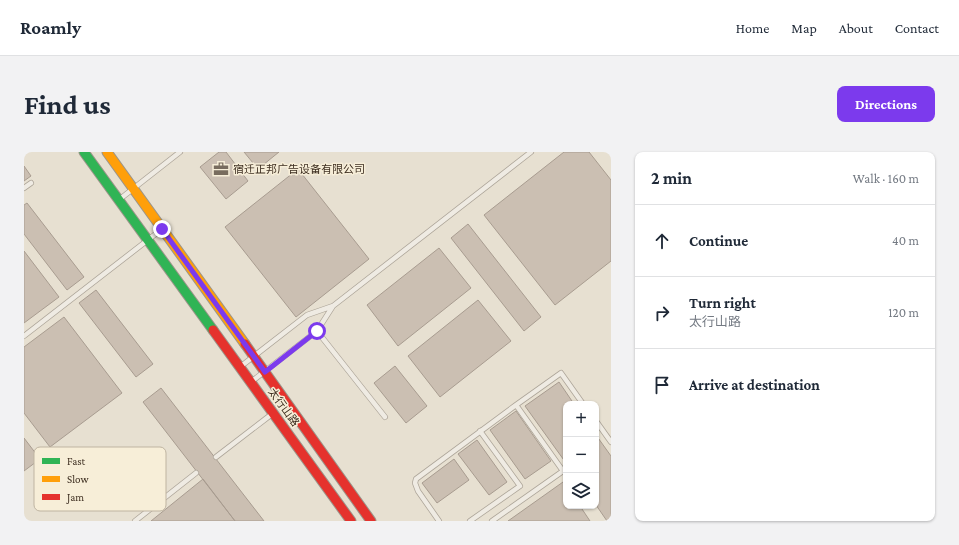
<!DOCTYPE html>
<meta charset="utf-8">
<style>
:root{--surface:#fff;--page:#f2f2f3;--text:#1f2937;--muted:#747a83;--line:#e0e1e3;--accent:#7c3aed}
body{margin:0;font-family:"Crimson Pro","Noto Sans SC",serif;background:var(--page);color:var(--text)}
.controls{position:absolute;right:12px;bottom:12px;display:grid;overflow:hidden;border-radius:8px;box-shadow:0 1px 3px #0004}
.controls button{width:36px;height:36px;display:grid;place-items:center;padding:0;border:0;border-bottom:1px solid var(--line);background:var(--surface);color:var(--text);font:20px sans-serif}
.stop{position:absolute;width:12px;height:12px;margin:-9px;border:3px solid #7c3aed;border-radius:50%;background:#fff}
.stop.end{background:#7c3aed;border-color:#fff;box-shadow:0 1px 4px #0008}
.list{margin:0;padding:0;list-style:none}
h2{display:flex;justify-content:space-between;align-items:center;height:52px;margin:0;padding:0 16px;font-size:17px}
h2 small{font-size:13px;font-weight:400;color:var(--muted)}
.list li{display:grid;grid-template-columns:26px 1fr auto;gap:12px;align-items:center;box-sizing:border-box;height:72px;padding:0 16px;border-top:1px solid var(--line)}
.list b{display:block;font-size:15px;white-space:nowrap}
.list p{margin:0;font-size:13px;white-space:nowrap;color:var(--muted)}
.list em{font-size:13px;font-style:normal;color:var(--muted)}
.icon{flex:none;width:22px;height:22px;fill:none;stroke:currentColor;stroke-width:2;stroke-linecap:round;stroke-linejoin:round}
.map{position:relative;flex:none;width:587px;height:369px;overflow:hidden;border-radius:8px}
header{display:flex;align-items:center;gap:24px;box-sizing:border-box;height:56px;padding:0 20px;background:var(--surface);border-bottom:1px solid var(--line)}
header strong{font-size:19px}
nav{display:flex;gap:22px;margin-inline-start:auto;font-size:14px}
.intro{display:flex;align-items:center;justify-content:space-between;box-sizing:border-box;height:96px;padding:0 24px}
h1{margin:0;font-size:28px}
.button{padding:10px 18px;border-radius:8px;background:var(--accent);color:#fff;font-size:14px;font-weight:700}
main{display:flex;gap:24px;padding:0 24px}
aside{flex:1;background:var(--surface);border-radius:8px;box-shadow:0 1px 3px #0004}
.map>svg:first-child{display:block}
.building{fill:#cbbfb2;stroke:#a89c90}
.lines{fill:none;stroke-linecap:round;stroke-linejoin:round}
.lane-casing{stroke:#ada599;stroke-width:6}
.fast-casing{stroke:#9c958a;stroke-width:11}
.slow-casing{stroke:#9c958a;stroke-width:11}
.jam-casing{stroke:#9c958a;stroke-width:11}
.lane{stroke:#efebe3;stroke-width:4.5}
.fast{stroke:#30b455;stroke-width:9}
.slow{stroke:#ff9f0a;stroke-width:9}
.jam{stroke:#e5322d;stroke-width:9}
.route{stroke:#7c3aed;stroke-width:5}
.labels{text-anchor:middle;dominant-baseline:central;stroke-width:3;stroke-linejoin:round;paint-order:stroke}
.poi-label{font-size:11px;fill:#3d2e20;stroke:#f7eed8;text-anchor:start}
.street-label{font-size:11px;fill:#3d2e20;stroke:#f7eed8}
.key{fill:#f7eed8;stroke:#bfb4a1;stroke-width:1}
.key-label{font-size:11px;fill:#3d2e20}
</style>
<header>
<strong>Roamly</strong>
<nav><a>Home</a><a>Map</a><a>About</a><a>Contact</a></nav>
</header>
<div class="intro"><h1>Find us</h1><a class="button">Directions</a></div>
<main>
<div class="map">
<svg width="587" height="369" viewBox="0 0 587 369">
<rect width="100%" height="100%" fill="#e7e0d1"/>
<path class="building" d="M195,0H202L224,29L202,47L176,15Z
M220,0H255L234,17Z
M540,0H565L587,28V109L531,153L460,63Z
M0,14L7,24L0,29Z
M274,17L345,107L272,165L201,75Z
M3,51L60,125L43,138L0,82V53Z
M444,72L517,165L500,179L427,86Z
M415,96L447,136L374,194L343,153Z
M0,99L35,145L0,171Z
M72,138L129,212L112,225L55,151Z
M454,148L487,189L416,245L384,204Z
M40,165L98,241L26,295L0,261V195Z
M371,214L403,254L382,271L350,231Z
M535,230L550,252H542V311L501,254Z
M137,236L240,369H211L119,250Z
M492,259L527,309L501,327L466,278Z
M572,283L587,304V369H583L572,353Z
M0,286L16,307L0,319Z
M453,288L483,330L465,343L434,302Z
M430,307L445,328L413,351L398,331Z
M179,327L211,369H127Z
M539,330L542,335V354H556L566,369H484Z"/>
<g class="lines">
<g class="lane-casing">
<path id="lane" d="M0,36L7,31
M96,47L156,0
M309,154L507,0
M293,179L361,265
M0,184L138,77
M216,215L283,163L309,154L293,179L227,230
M572,269L587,290
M192,305L248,262
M111,369L172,321
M415,369L394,339L391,331L392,327L492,253
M446,369L496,334L456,279
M468,369L539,319L492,253L537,221L559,252"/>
</g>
<g class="fast-casing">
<path id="fast" d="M60,0L189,178"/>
</g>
<g class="slow-casing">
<path id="slow" d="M83,0L221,192"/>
</g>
<g class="jam-casing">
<path id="jam" d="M189,178L327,369
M221,192L347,369"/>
</g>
<use href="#lane" class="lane"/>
<use href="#fast" class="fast"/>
<use href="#slow" class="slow"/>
<use href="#jam" class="jam"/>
</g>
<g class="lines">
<path class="route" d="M138,77L241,220L293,179"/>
</g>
<defs>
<g id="office-bare" transform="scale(1.2)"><path d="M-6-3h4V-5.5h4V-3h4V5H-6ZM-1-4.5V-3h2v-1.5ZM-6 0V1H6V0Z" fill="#786c5e" stroke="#f7eed8" stroke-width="2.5" paint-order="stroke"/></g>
</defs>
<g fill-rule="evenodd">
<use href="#office-bare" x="197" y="17"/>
</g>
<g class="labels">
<g class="poi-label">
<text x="209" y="17">宿迁正邦广告设备有限公司</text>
</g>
<g class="street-label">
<text transform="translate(260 255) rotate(54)">太行山路</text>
</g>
</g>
<rect x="10" y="295" width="132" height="64" rx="6" class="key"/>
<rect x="18" y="306" width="18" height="6" fill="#30b455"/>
<rect x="18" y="324" width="18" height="6" fill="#ff9f0a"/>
<rect x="18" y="342" width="18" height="6" fill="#e5322d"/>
<g class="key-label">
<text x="43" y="313">Fast</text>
<text x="43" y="331">Slow</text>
<text x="43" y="349">Jam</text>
</g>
</svg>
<div class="controls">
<button>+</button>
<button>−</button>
<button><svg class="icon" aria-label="layers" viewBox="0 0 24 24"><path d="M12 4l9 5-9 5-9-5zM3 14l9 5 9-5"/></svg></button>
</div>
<div class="stop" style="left:293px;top:179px"></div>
<div class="stop end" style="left:138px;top:77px"></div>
</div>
<aside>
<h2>2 min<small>Walk · 160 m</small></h2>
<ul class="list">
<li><svg class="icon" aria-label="ahead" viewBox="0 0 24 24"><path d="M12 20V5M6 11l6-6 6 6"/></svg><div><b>Continue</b></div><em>40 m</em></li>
<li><svg class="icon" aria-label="right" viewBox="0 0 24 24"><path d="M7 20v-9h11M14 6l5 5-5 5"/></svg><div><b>Turn right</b><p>太行山路</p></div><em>120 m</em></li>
<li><svg class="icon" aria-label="arrive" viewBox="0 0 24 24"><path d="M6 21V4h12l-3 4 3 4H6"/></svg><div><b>Arrive at destination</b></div></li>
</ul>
</aside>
</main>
